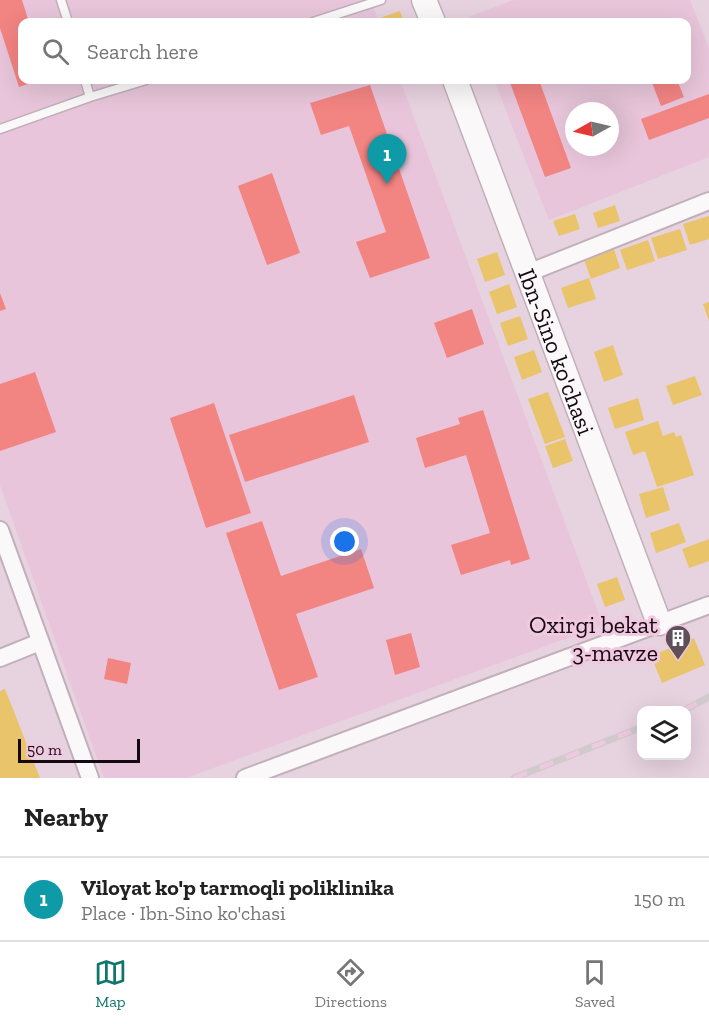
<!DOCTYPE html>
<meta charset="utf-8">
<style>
:root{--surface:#fff;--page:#f6f6f6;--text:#222;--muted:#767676;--line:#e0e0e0;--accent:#0f766e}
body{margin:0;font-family:"Zilla Slab",serif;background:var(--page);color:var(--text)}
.controls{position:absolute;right:18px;bottom:18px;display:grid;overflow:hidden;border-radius:12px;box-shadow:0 6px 24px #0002}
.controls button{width:54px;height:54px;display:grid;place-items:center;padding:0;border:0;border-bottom:2px solid var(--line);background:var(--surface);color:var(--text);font:30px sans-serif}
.compass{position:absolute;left:565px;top:102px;width:54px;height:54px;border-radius:50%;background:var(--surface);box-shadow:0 6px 24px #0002;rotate:262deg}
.scale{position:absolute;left:18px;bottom:15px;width:122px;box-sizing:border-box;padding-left:6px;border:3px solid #150911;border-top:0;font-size:16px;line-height:21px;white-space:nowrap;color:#150911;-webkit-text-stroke:4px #f0c9e0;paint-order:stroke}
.you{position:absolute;left:345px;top:542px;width:21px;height:21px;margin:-15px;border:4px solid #fff;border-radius:50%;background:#1a73e8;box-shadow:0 0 0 9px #1a73e833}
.badge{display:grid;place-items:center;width:39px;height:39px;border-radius:50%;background:var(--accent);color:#fff;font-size:20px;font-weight:700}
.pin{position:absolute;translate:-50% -50px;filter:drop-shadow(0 2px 3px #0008)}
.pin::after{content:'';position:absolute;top:32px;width:21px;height:18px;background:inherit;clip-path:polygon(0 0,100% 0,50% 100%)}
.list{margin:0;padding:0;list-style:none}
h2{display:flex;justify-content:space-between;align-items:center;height:78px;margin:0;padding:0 24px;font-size:26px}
h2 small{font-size:20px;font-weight:400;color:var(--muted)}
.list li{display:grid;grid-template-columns:39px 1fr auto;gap:18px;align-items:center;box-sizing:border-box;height:84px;padding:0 24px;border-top:2px solid var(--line)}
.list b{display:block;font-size:22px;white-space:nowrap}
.list p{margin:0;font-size:20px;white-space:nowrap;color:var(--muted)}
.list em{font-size:20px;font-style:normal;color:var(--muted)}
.icon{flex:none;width:33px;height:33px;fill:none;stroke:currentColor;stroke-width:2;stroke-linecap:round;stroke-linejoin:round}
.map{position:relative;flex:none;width:709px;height:778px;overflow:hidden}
.search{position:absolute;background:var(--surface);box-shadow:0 6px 24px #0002;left:18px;right:18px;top:18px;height:66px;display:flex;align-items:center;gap:15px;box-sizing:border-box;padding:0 21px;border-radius:12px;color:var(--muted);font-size:22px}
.sheet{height:162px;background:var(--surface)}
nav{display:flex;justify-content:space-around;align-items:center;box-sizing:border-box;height:84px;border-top:2px solid var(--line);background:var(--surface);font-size:16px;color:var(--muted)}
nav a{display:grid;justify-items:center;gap:3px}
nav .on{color:var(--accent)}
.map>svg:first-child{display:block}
.built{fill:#e8c5da;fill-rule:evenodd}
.homes{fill:#e9c46a}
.health{fill:#f28482}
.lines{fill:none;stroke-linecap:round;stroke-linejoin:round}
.lane-casing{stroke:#c1b0ba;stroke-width:11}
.street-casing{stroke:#c1b0ba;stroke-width:20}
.secondary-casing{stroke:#c1b0ba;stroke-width:27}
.lane{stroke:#fbf8fa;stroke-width:8}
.street{stroke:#fbf8fa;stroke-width:16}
.secondary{stroke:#fbf8fa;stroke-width:24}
.rail-casing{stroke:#d0cacd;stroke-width:7}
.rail{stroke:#f0c9e0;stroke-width:4.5;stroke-dasharray:14;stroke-linecap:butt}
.labels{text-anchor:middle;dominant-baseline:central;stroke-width:6;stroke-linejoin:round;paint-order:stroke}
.street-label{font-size:24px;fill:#150911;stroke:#f0c9e0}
.poi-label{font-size:24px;fill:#150911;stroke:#f0c9e0;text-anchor:end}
</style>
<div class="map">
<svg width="709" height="778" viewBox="0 0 709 778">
<rect width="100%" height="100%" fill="#e7d2df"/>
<path class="built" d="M0,0H371L379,22H22V80H400L603,625L186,778H104L0,485Z
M513,0H690L709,48V157L549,220L494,80H686V22H471L469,17ZM574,111H610V147H574Z"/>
<path class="homes" d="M400,11L404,22H382L380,18Z
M615,205L620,221L598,228L593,213Z
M575,214L580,229L559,236L553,221Z
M709,216V239L690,245L683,224Z
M680,229L687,250L658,259L651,238Z
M648,240L655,261L627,270L620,250Z
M614,249L620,268L591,279L584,260Z
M497,252L505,275L485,282L477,259Z
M589,278L596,299L568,308L561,288Z
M509,284L517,307L497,314L489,292Z
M709,302V321L703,304Z
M520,316L528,339L508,346L500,323Z
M613,345L623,375L604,382L594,352Z
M534,350L542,372L522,380L514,357Z
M695,376L702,395L673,405L666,386Z
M548,392L565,437L545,444L528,399Z
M638,398L644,420L615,429L608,408Z
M658,421L663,436L674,432L676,437L681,435L694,475L657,487L645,451L633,455L625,432Z
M565,439L573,461L553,468L545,446Z
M663,487L670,510L646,518L639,494Z
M679,523L686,542L656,553L650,533Z
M709,539V561L689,568L682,549Z
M617,577L625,600L605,607L597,584Z
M694,638L705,665L662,683L651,656Z
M5,689L40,778H0V691Z"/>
<path class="health" d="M0,0H22L29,22H22V80H40L19,87L0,28Z
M509,80H539L571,168L545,177Z
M651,80H677L684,97L661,106Z
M370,85L430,258L370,278L356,242L386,232L349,126L321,135L310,103Z
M709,94V118L649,140L641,119Z
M272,173L300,253L267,265L238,186Z
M0,293L6,309L0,311Z
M472,309L484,344L447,358L434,323Z
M35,372L56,432L0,451V384Z
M354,395L369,442L245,482L229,435Z
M214,403L251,513L206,528L170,418Z
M483,410L530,559L511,565L510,560L461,575L451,545L490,533L466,455L425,468L416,438L460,424L458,418Z
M262,521L281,576L361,549L374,588L296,614L318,677L279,690L226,533Z
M411,633L420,667L395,675L386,640Z
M108,658L131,663L127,684L104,679Z"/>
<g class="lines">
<g class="lane-casing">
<path id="lane" d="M61,0L68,22
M313,22L381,0
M85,80L90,97
M0,129L90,97L146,80"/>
</g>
<g class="street-casing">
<path id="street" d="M528,273L709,201
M0,530L90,778
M0,658L40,642
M245,778L709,605"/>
</g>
<g class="secondary-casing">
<g id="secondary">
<path d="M424,0L433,22"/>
<path id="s1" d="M455,80L659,623"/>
</g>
</g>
<use href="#lane" class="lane"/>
<use href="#street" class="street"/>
<use href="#secondary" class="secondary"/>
<g class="rail-casing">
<path id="rail" d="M684,710L709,697
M514,778L642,727"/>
</g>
<use href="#rail" class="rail"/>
</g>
<defs>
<g id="building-pin" transform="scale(1.35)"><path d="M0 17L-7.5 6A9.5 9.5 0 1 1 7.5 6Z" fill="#5e4f59" stroke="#f0c9e0"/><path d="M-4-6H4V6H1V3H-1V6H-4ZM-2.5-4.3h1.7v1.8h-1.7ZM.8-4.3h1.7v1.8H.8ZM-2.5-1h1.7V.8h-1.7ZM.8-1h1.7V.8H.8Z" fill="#fff"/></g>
</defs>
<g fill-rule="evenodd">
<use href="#building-pin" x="678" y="638"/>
</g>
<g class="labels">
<g class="street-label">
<text stroke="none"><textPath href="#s1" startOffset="290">Ibn-Sino ko'chasi</textPath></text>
</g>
<g class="poi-label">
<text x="658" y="624">Oxirgi bekat<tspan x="658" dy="28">3-mavze</tspan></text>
</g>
</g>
</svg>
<div class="controls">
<button><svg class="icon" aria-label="layers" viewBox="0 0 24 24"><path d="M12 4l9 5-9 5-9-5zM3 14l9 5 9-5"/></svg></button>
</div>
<svg class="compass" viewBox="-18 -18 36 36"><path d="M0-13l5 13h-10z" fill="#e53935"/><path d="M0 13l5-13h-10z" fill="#767676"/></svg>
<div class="scale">50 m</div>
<div class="you"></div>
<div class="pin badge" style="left:387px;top:184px;background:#0f9aa8">1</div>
<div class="search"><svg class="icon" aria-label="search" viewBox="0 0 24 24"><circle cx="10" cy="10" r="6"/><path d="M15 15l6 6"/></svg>Search here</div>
</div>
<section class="sheet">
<h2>Nearby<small></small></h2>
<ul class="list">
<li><span class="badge" style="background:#0f9aa8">1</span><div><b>Viloyat ko'p tarmoqli poliklinika</b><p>Place · Ibn-Sino ko'chasi</p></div><em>150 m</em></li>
</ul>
</section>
<nav>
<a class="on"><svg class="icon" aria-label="map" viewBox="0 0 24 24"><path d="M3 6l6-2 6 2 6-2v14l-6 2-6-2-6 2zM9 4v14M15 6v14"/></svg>Map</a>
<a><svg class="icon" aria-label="directions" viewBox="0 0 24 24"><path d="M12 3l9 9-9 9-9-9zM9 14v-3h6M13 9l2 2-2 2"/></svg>Directions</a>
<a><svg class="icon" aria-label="saved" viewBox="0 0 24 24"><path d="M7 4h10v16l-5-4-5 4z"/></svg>Saved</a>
</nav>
